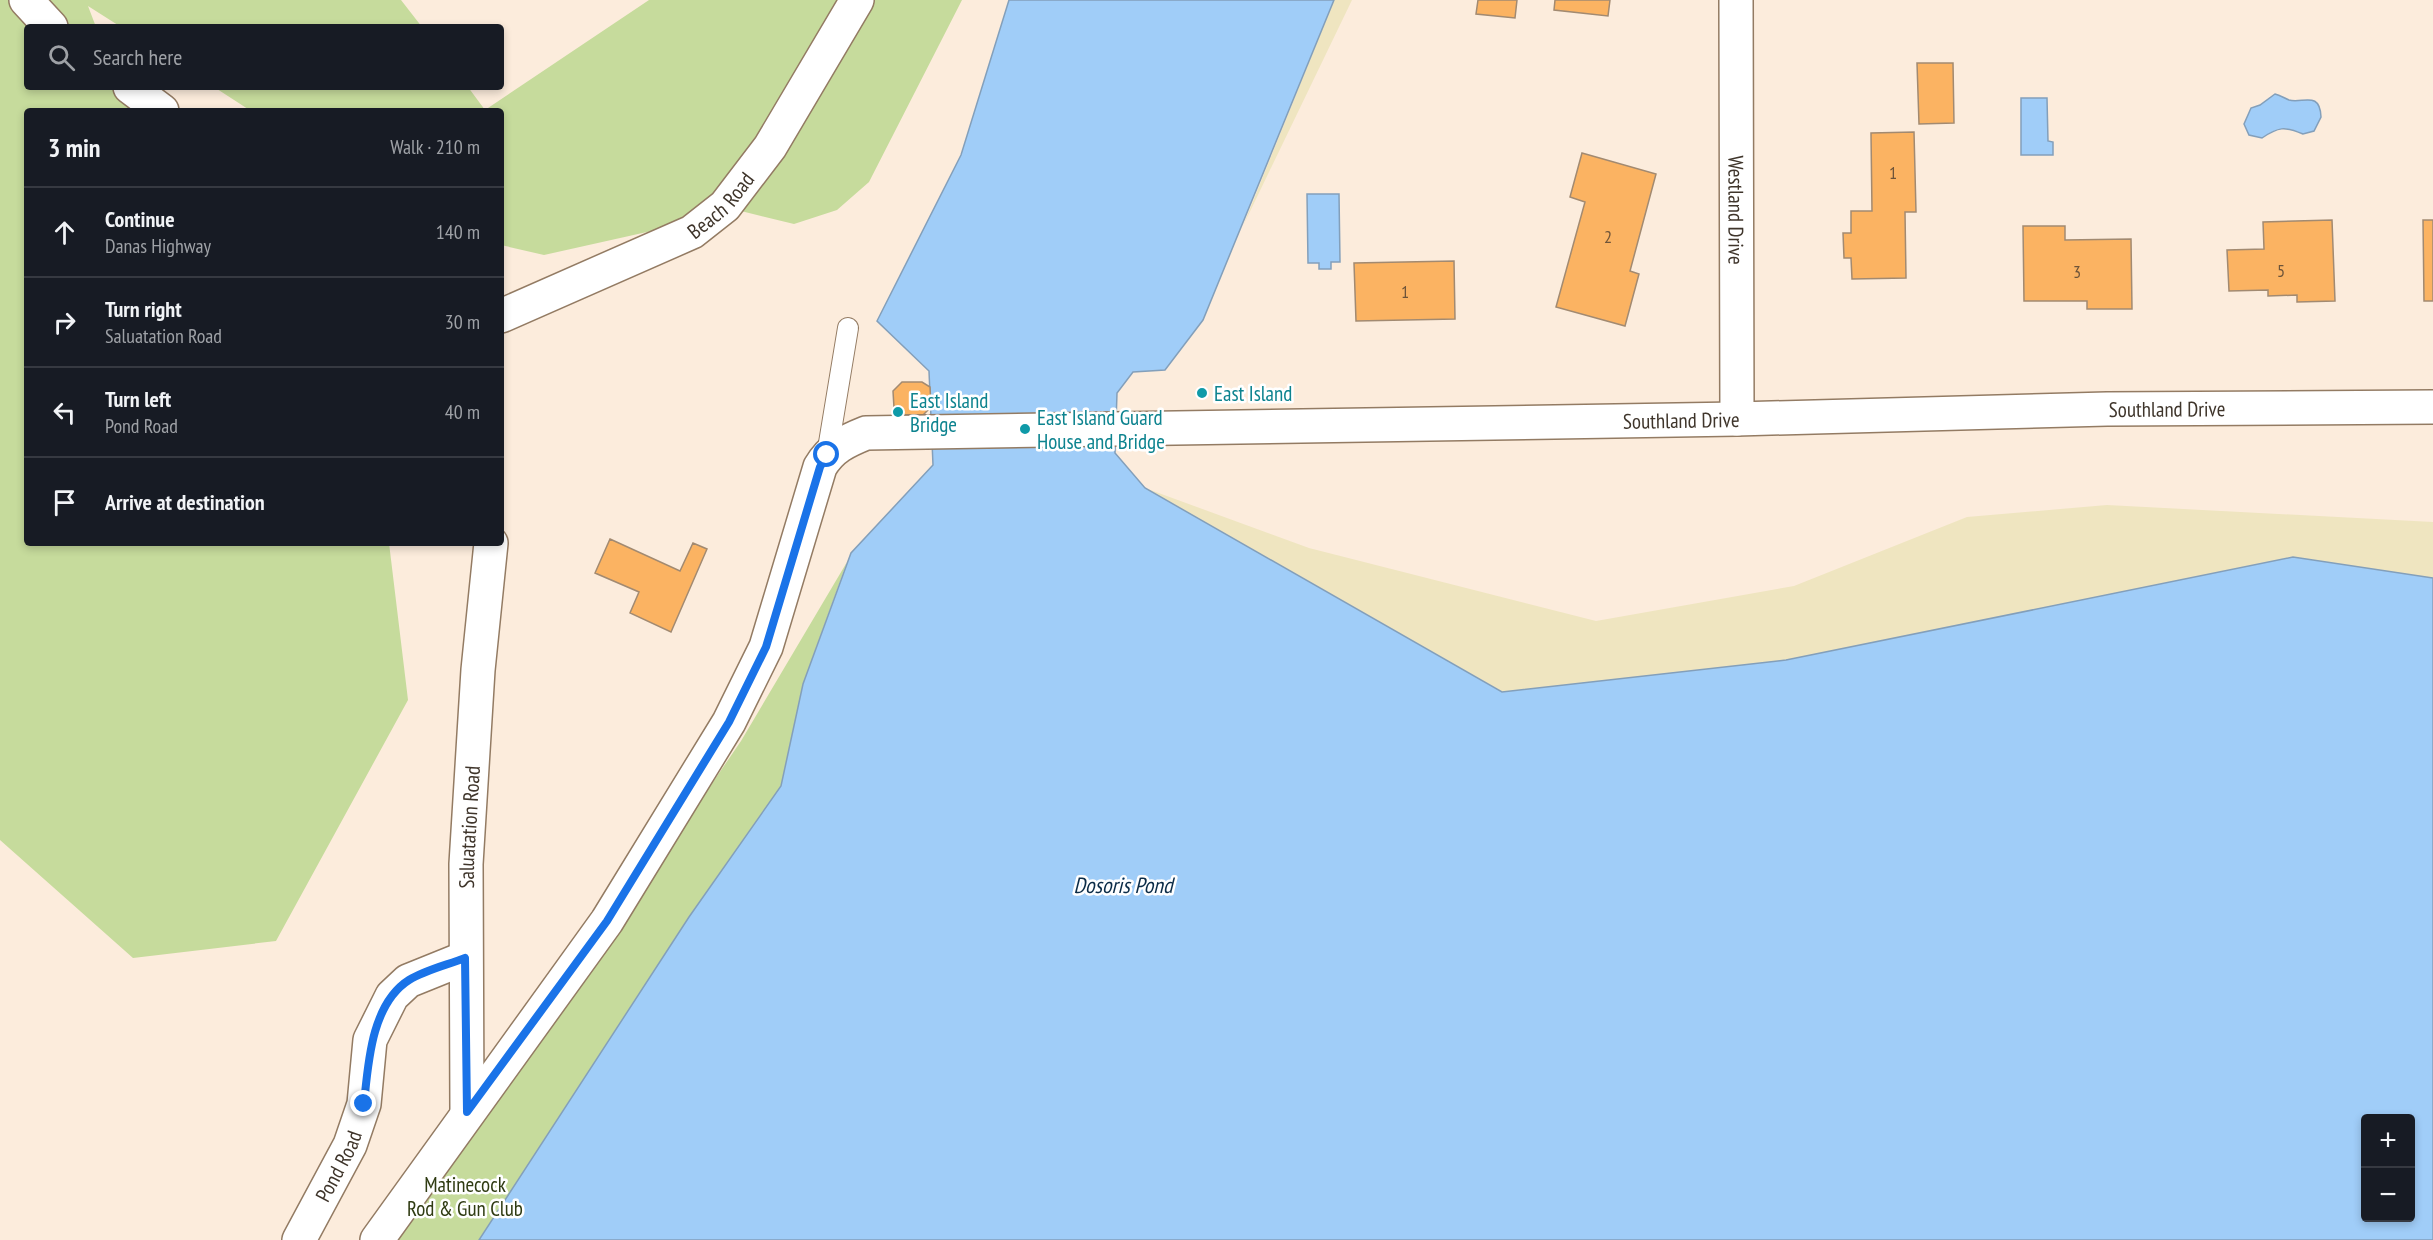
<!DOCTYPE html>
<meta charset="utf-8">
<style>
:root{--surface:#171b24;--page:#20242c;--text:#f1f3f6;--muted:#9ea1a6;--line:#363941}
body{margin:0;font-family:"PT Sans Narrow",sans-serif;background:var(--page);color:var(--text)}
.controls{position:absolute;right:18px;bottom:18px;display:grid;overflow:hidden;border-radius:6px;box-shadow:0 3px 9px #0003}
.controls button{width:54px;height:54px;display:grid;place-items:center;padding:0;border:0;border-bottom:2px solid var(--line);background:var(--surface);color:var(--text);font:30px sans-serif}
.stop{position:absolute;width:18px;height:18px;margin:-14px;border:4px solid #1a73e8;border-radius:50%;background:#fff}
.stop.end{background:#1a73e8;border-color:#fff;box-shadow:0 2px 6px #0008}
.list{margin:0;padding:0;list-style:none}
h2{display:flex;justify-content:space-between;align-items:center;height:78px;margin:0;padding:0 24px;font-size:26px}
h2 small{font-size:20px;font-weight:400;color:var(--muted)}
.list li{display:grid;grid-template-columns:39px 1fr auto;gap:18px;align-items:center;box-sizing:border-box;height:90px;padding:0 24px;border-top:2px solid var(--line)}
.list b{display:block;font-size:22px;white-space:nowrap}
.list p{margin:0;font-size:20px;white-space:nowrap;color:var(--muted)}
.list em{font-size:20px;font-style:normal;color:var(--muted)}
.icon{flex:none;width:33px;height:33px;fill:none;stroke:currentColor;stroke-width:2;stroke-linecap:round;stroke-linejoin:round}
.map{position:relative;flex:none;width:2433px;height:1240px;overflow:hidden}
.search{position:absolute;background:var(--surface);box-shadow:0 3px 9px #0003;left:24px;top:24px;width:480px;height:66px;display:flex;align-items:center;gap:15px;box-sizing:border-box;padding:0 21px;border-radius:6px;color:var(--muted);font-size:22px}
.panel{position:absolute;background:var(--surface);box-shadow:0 3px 9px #0003;left:24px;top:108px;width:480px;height:438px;border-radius:6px}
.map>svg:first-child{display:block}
.green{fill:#c6db9c}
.sand{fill:#efe5c0}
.water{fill:#a0cdf8;stroke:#839fba;stroke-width:1.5;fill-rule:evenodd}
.building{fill:#fbb362;stroke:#a28a71;stroke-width:1.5}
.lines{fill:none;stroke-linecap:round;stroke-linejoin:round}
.service-casing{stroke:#937b63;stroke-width:22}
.minor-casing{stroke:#937b63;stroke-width:36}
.service{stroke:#fff;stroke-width:20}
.minor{stroke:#fff;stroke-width:33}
.route{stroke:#1a73e8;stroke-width:8}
.culture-dot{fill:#0f9aa8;stroke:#fff;stroke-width:2}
.labels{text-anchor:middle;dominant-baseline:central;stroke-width:5;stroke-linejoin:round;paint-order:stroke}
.number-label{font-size:18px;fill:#6e5439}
.street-label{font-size:21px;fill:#3f352b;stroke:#fff}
.culture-label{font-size:21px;fill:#0d838f;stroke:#fff;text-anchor:start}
.park-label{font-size:21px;fill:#2f3b12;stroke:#fff}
.water-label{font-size:22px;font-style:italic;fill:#0b2c48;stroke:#fff}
</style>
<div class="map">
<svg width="2433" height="1240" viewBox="0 0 2433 1240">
<rect width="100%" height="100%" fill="#fcecdc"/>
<path class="green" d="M0,0H401L422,27H121L88,6L96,27H27V87H121L130,111H27V543H389L408,700L276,941L133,958L0,840Z
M649,0H962L869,182L837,210L794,224L741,211L544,255L501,245V111H251L214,87H468L485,110Z
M847,562L803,684L781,786L689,917L479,1240H387L532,1047L741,741Z"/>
<path class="sand" d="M1334,0H1352L1243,226Z
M1145,488L1309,548L1596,621L1794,586L1967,517L2107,505L2433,522V578L2293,557L1786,660L1503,692Z"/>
<path class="water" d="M1009,0H1334L1203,320L1165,370L1133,372L1117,393L1115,453L1145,488L1502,692L1786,660L2293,557L2433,578V1240H479L689,917L781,786L803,684L851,553L933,465L929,371L877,321L961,155ZM2366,1118H2410V1218H2366Z
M2275,94C2280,95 2284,98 2289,100C2302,104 2320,90 2321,117L2314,131L2303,134C2285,126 2278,127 2262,138L2249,135L2244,124L2251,108L2260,105Z
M2021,98H2047L2048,141L2053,142V155H2021Z
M1307,194H1339L1340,262H1331V269H1319V263H1308Z"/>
<path class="building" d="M1478,0H1517L1515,18L1476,14Z
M1555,0H1610L1608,16L1554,10Z
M1917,63H1953L1954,123L1919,124Z
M1914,132L1916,212H1905L1906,278L1852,279L1851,258H1844L1843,233H1851V211H1872L1871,133Z
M1582,153L1656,174L1630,271L1639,274L1625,326L1556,307L1585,202L1570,197Z
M2332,220L2335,301L2297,302V295L2268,296V290L2229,291L2227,250L2264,249L2263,222Z
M2423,220H2433V301H2424Z
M2023,226H2065V240L2131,239L2132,309H2087V301H2024Z
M1454,261L1455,319L1356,321L1354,263Z
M902,382H922L930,387L931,407L923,415H902L894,408L893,391Z
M610,539L680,571L693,543L707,549L671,632L630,613L639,592L595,573Z"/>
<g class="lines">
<g class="service-casing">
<path id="service" d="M827,455L848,328"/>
</g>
<g class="minor-casing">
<g id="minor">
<path d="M26,0L51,27"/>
<path id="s1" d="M1736,0L1737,419"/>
<path d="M130,87L162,111"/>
<path id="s2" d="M501,316L692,232L725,206L770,147L857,0"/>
<path id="s3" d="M467,1112L466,864L478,670L491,543"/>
<path id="s4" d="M299,1240L350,1145L364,1104L370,1040L392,996L408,981L465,958"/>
<path id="s5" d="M377,1240L607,921L729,722L766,647L820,467C831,448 846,441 866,433L1737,419L2107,409L2433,407"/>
</g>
</g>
<use href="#service" class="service"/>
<use href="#minor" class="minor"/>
</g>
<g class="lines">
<path class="route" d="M364,1104C368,1065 371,1004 409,980C425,970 447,965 465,958L467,1112L607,921L729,722L766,647L820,467L827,455"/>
</g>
<g class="culture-dot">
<circle cx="1202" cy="393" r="6"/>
<circle cx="898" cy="412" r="6"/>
<circle cx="1025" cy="429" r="6"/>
</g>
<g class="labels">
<g class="number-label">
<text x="1893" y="172">1</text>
<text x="1608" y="236">2</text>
<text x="2281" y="270">5</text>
<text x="2077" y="271">3</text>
<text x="1405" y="291">1</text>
</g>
<g class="street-label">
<text stroke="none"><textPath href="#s2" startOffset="248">Beach Road</textPath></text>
<text stroke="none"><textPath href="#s1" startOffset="210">Westland Drive</textPath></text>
<text stroke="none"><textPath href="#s5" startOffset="2258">Southland Drive</textPath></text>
<text stroke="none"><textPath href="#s5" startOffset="1772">Southland Drive</textPath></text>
<text stroke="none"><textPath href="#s3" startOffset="285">Saluatation Road</textPath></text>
<text stroke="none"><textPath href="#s4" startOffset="84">Pond Road</textPath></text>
</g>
<g class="culture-label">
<text x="1214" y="393">East Island</text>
<text x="910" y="400">East Island<tspan x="910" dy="24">Bridge</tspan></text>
<text x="1037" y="417">East Island Guard<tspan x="1037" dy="24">House and Bridge</tspan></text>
</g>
<g class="park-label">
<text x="465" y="1184">Matinecock<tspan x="465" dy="24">Rod &amp; Gun Club</tspan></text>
</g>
<g class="water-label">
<text x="1123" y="885">Dosoris Pond</text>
</g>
</g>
</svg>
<div class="controls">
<button>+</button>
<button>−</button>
</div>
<div class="stop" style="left:827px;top:455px"></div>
<div class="stop end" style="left:364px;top:1104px"></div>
<div class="search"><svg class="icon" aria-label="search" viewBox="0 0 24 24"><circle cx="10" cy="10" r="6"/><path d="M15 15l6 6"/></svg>Search here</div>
<section class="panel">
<h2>3 min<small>Walk · 210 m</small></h2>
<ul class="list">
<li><svg class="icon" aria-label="ahead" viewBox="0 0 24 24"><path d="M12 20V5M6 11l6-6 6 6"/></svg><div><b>Continue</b><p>Danas Highway</p></div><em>140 m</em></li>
<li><svg class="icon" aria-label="right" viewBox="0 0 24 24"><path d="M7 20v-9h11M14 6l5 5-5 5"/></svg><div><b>Turn right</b><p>Saluatation Road</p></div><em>30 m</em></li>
<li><svg class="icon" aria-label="left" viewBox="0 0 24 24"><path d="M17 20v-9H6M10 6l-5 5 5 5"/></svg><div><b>Turn left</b><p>Pond Road</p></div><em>40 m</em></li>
<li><svg class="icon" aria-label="arrive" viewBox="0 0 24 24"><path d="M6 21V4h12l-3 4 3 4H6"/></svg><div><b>Arrive at destination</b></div></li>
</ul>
</section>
</div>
